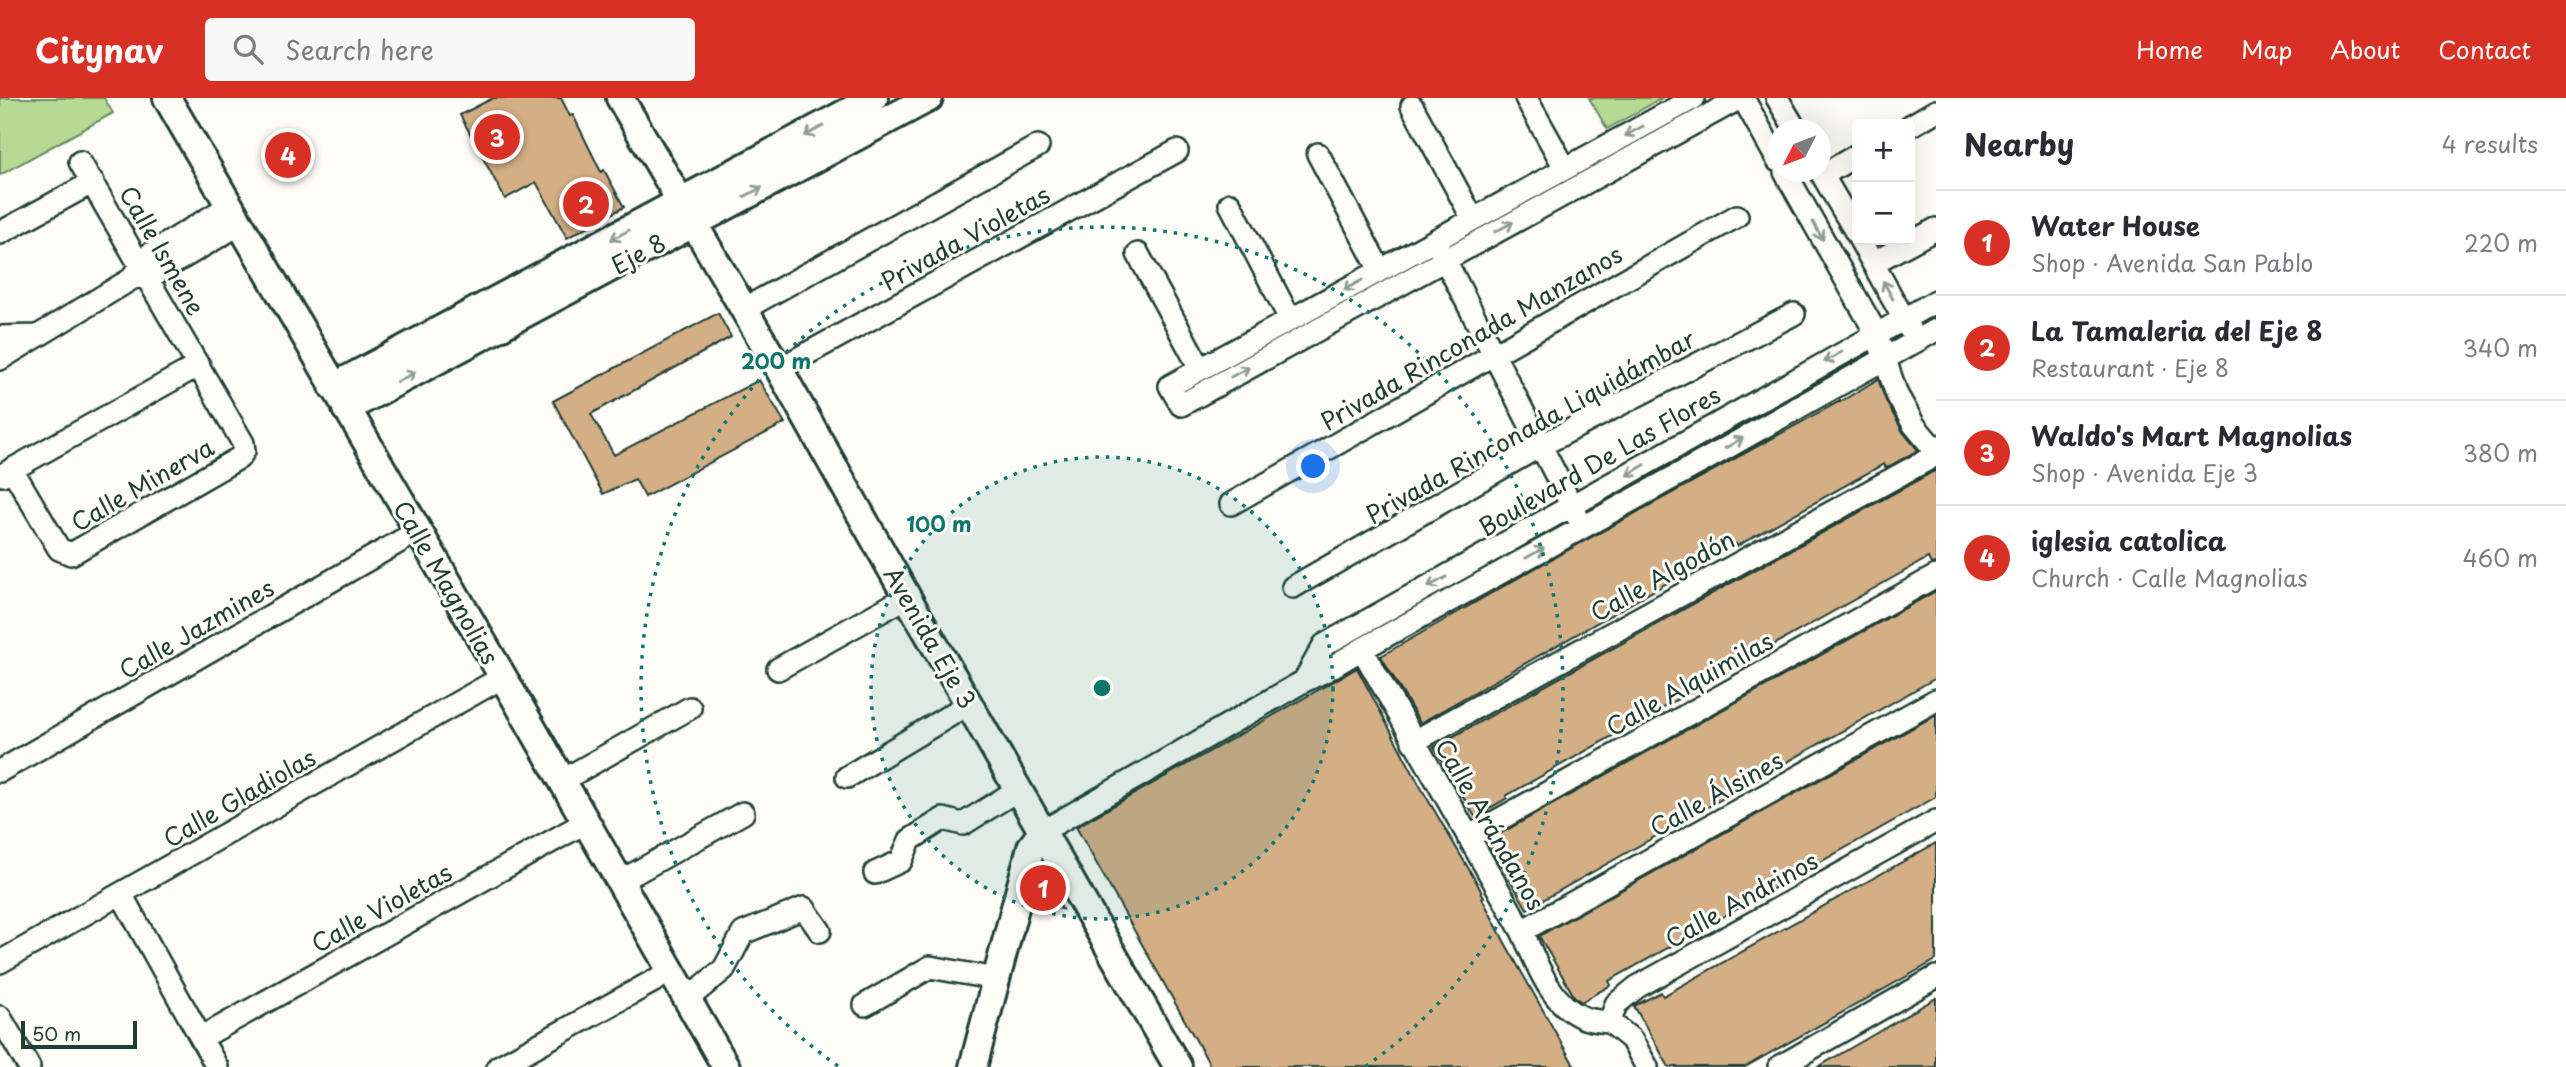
<!DOCTYPE html>
<meta charset="utf-8">
<style>
:root{--surface:#fff;--page:#f7f7f7;--text:#2b2b33;--muted:#7c7c81;--line:#e1e1e2;--accent:#d93025}
body{margin:0;font-family:"Playpen Sans",sans-serif;background:var(--page);color:var(--text)}
.controls{position:absolute;right:21px;top:21px;display:grid;overflow:hidden;border-radius:7px;box-shadow:0 7px 28px #0002}
.controls button{width:63px;height:63px;display:grid;place-items:center;padding:0;border:0;border-bottom:2px solid var(--line);background:var(--surface);color:var(--text);font:35px sans-serif}
.compass{position:absolute;left:1768px;top:21px;width:63px;height:63px;border-radius:50%;background:var(--surface);box-shadow:0 7px 28px #0002;rotate:228deg}
.scale{position:absolute;left:21px;bottom:18px;width:116px;box-sizing:border-box;padding-left:7px;border:4px solid #1f3d34;border-top:0;font-size:19px;line-height:24px;white-space:nowrap;color:#1f3d34;-webkit-text-stroke:5px #fdfcf7;paint-order:stroke}
.you{position:absolute;left:1314px;top:369px;width:24px;height:24px;margin:-18px;border:5px solid #fff;border-radius:50%;background:#1a73e8;box-shadow:0 0 0 10px #1a73e833}
.badge{display:grid;place-items:center;width:46px;height:46px;border-radius:50%;background:var(--accent);color:#fff;font-size:23px;font-weight:700}
.pin{position:absolute;translate:-50% -50%;border:4px solid #fff;box-shadow:0 2px 7px #0006}
.list{margin:0;padding:0;list-style:none}
h2{display:flex;justify-content:space-between;align-items:center;height:91px;margin:0;padding:0 28px;font-size:30px}
h2 small{font-size:23px;font-weight:400;color:var(--muted)}
.list li{display:grid;grid-template-columns:46px 1fr auto;gap:21px;align-items:center;box-sizing:border-box;height:105px;padding:0 28px;border-top:2px solid var(--line)}
.list b{display:block;font-size:26px;white-space:nowrap}
.list p{margin:0;font-size:23px;white-space:nowrap;color:var(--muted)}
.list em{font-size:23px;font-style:normal;color:var(--muted)}
.icon{flex:none;width:38px;height:38px;fill:none;stroke:currentColor;stroke-width:2;stroke-linecap:round;stroke-linejoin:round}
.map{position:relative;flex:none;width:1936px;height:969px;overflow:hidden}
header{display:flex;align-items:center;gap:42px;box-sizing:border-box;height:98px;padding:0 35px;background:var(--accent);color:#fff}
header strong{font-size:33px}
nav{display:flex;gap:38px;margin-inline-start:auto;font-size:24px}
.search{width:490px;height:63px;background:var(--page);display:flex;align-items:center;gap:18px;box-sizing:border-box;padding:0 24px;border-radius:7px;color:var(--muted);font-size:26px}
main{display:flex}
aside{flex:1;background:var(--surface)}
.map>svg:first-child{display:block}
.green{fill:#b6da94;stroke:#6a8c64;stroke-width:2}
.building{fill:#d4af86;stroke:#1f3d34;stroke-width:2}
.lines{fill:none;stroke-linecap:round;stroke-linejoin:round}
.minor-casing{stroke:#1f3d34;stroke-width:26}
.major-casing{stroke:#1f3d34;stroke-width:32}
.minor{stroke:#fdfcf7;stroke-width:21}
.major{stroke:#fdfcf7;stroke-width:26}
.oneway{stroke:#8e9c96}
.ring{fill:none;stroke:#0f766e;stroke-width:3.5;stroke-dasharray:3.5 7}
.labels{text-anchor:middle;dominant-baseline:central;stroke-width:6;stroke-linejoin:round;paint-order:stroke}
.street-label{font-size:24px;fill:#1f3d34;stroke:#fdfcf7}
.centre{fill:#0f766e;stroke:#fdfcf7;stroke-width:3.5}
.ring-label{font-size:21px;text-anchor:middle;font-weight:bold;fill:#0f766e;stroke:#fdfcf7;stroke-width:6;stroke-linejoin:round;paint-order:stroke}
</style>
<header>
<strong>Citynav</strong>
<div class="search"><svg class="icon" aria-label="search" viewBox="0 0 24 24"><circle cx="10" cy="10" r="6"/><path d="M15 15l6 6"/></svg>Search here</div>
<nav><a>Home</a><a>Map</a><a>About</a><a>Contact</a></nav>
</header>
<main>
<div class="map">
<svg width="1936" height="969" viewBox="0 0 1936 969">
<rect width="100%" height="100%" fill="#fdfcf7"/>
<filter id="ink" filterUnits="userSpaceOnUse"><feTurbulence type="fractalNoise" baseFrequency=".0143" numOctaves="2"/><feDisplacementMap in="SourceGraphic" scale="14" xChannelSelector="R" yChannelSelector="G"/><feConvolveMatrix kernelMatrix="1 2 1 2 8 2 1 2 1" color-interpolation-filters="sRGB"/></filter>
<g filter="url(#ink)">
<path class="green" d="M0,0H104L113,15L0,77Z
M1589,0H1662L1607,31Z"/>
<path class="building" d="M493,0H561L570,18L573,17L601,74L604,72L624,109L567,140L536,84L505,101L460,17Z
M718,215L731,239L591,316L614,357L759,282L785,325L645,399L635,381L603,396L553,303Z
M1878,281L1886,303L1903,334L1918,352L1886,370L1884,366L1737,448L1736,446L1420,625L1381,558L1548,463L1840,303V304Z
M1936,372V465L1931,466L1928,460L1896,478L1506,698L1507,700L1475,719L1434,649Z
M1936,493V580L1527,811L1487,743Z
M1357,570L1420,688L1477,785L1484,799L1482,800L1504,843L1575,969H1211L1076,729Z
M1936,617V699L1609,883L1611,887L1581,904L1574,898L1539,838Z
M1936,745V862L1745,969H1669L1634,908L1661,894L1663,898Z
M1041,774L1062,811L1034,803Z
M1936,900V969H1818L1866,941Z"/>
<g class="lines">
<g class="minor-casing">
<path id="minor" d="M1526,0L1565,70
M1694,0L1170,288L1181,307L1740,0
M1743,0L1778,63
M1777,0L1796,32
M1412,8L1473,121
M1910,28L1936,13
M1318,56L1380,172
M1820,73L1857,136
M1785,74L1876,235L1897,297L1914,327L1929,345L1936,348
M1823,77L1857,57
M1230,106L1290,221
M0,135L93,84
M1860,142L1910,232
M1439,150L1578,420
M1138,156L1200,270
M1873,165L1936,131
M135,175L150,156L229,108
M744,211L1038,48
M0,239L36,238
M0,261L133,180L155,176L240,126
M779,271L1177,53
M12,371L59,451L71,456L239,360L244,353L243,345L80,64
M2,377L199,267
M1231,406L1737,118
M1293,489L1540,348L1794,216
M1362,551L1522,833C1536,863 1549,905 1582,919C1590,923 1601,923 1610,924L1616,906L1637,889L1936,723
M778,571L907,499
M1304,583L1324,547L1936,203
M1413,644L1936,357
M0,673L418,433
M847,679L969,606
M563,682L690,610
M1043,733L1304,583L1325,573L1362,551L1705,362L1936,232
M1468,739L1936,478
M875,775L901,763L910,742L943,721L963,726L1019,691
M619,784L743,715
M121,796L217,969
M1522,833L1936,602
M0,864L503,579
M686,902L724,871L743,835L804,810L820,833
M865,907L930,869L996,881
M0,919L29,969
M1610,924L1631,941L1647,969
M201,940L586,724
M498,969L670,874
M1779,969L1936,879"/>
</g>
<g class="major-casing">
<path id="major" d="M167,0L503,579L726,969
M620,0L779,271L907,499L1178,969
M333,289L874,0
M346,311L929,0
M973,969L1031,749L1043,733"/>
</g>
<use href="#minor" class="minor"/>
<use href="#major" class="major"/>
</g>
<defs><path id="oneway-shaft" d="M-6 0H5M1.5-3L5.5 0L1.5 3" fill="none" stroke-width="1.6" stroke-linecap="round" stroke-linejoin="round" transform="scale(1.75)"/></defs>
<g class="oneway">
<use href="#oneway-shaft" transform="translate(814 33) rotate(152)"/>
<use href="#oneway-shaft" transform="translate(1634 33) rotate(151)"/>
<use href="#oneway-shaft" transform="translate(753 94) rotate(-28)"/>
<use href="#oneway-shaft" transform="translate(1504 129) rotate(-29)"/>
<use href="#oneway-shaft" transform="translate(1818 133) rotate(61)"/>
<use href="#oneway-shaft" transform="translate(620 137) rotate(152)"/>
<use href="#oneway-shaft" transform="translate(1353 187) rotate(151)"/>
<use href="#oneway-shaft" transform="translate(1888 192) rotate(-118)"/>
<use href="#oneway-shaft" transform="translate(1833 259) rotate(150)"/>
<use href="#oneway-shaft" transform="translate(1240 274) rotate(-29)"/>
<use href="#oneway-shaft" transform="translate(406 279) rotate(-28)"/>
<use href="#oneway-shaft" transform="translate(1734 345) rotate(-30)"/>
<use href="#oneway-shaft" transform="translate(1636 372) rotate(150)"/>
<use href="#oneway-shaft" transform="translate(1535 455) rotate(-29)"/>
<use href="#oneway-shaft" transform="translate(1437 484) rotate(151)"/>
</g>
</g>
<circle cx="1102" cy="590" r="231" fill="#0f766e" fill-opacity=".12"/>
<g class="ring">
<circle cx="1102" cy="590" r="231"/>
<path d="M838 968A461 461 0 1 1 1366 968"/>
</g>
<g class="labels">
<g class="street-label">
<text transform="translate(965 139) rotate(-29)">Privada Violetas</text>
<text transform="translate(163 152) rotate(60)">Calle Ismene</text>
<text transform="translate(638 155) rotate(-28)">Eje 8</text>
<text transform="translate(1471 239) rotate(-30)">Privada Rinconada Manzanos</text>
<text transform="translate(1530 328) rotate(-29)">Privada Rinconada Liquidámbar</text>
<text transform="translate(1599 362) rotate(-30)">Boulevard De Las Flores</text>
<text transform="translate(142 386) rotate(-30)">Calle Minerva</text>
<text transform="translate(1662 477) rotate(-29)">Calle Algodón</text>
<text transform="translate(447 484) rotate(60)">Calle Magnolias</text>
<text transform="translate(196 530) rotate(-30)">Calle Jazmines</text>
<text transform="translate(931 539) rotate(60)">Avenida Eje 3</text>
<text transform="translate(1689 585) rotate(-29)">Calle Alquimilas</text>
<text transform="translate(1716 695) rotate(-29)">Calle Álsines</text>
<text transform="translate(239 699) rotate(-30)">Calle Gladiolas</text>
<text transform="translate(1491 726) rotate(60)">Calle Arándanos</text>
<text transform="translate(1741 801) rotate(-29)">Calle Andrinos</text>
<text transform="translate(381 809) rotate(-29)">Calle Violetas</text>
</g>
</g>
<circle cx="1102" cy="590" r="10" class="centre"/>
<g class="ring-label">
<text x="776" y="271">200 m</text>
<text x="939" y="434">100 m</text>
</g>
</svg>
<div class="controls">
<button>+</button>
<button>−</button>
</div>
<svg class="compass" viewBox="-18 -18 36 36"><path d="M0-13l5 13h-10z" fill="#e53935"/><path d="M0 13l5-13h-10z" fill="#7c7c81"/></svg>
<div class="scale">50 m</div>
<div class="you"></div>
<div class="pin badge" style="left:1043px;top:790px">1</div>
<div class="pin badge" style="left:586px;top:106px">2</div>
<div class="pin badge" style="left:497px;top:39px">3</div>
<div class="pin badge" style="left:288px;top:57px">4</div>
</div>
<aside>
<h2>Nearby<small>4 results</small></h2>
<ul class="list">
<li><span class="badge">1</span><div><b>Water House</b><p>Shop · Avenida San Pablo</p></div><em>220 m</em></li>
<li><span class="badge">2</span><div><b>La Tamaleria del Eje 8</b><p>Restaurant · Eje 8</p></div><em>340 m</em></li>
<li><span class="badge">3</span><div><b>Waldo's Mart Magnolias</b><p>Shop · Avenida Eje 3</p></div><em>380 m</em></li>
<li><span class="badge">4</span><div><b>iglesia catolica</b><p>Church · Calle Magnolias</p></div><em>460 m</em></li>
</ul>
</aside>
</main>
